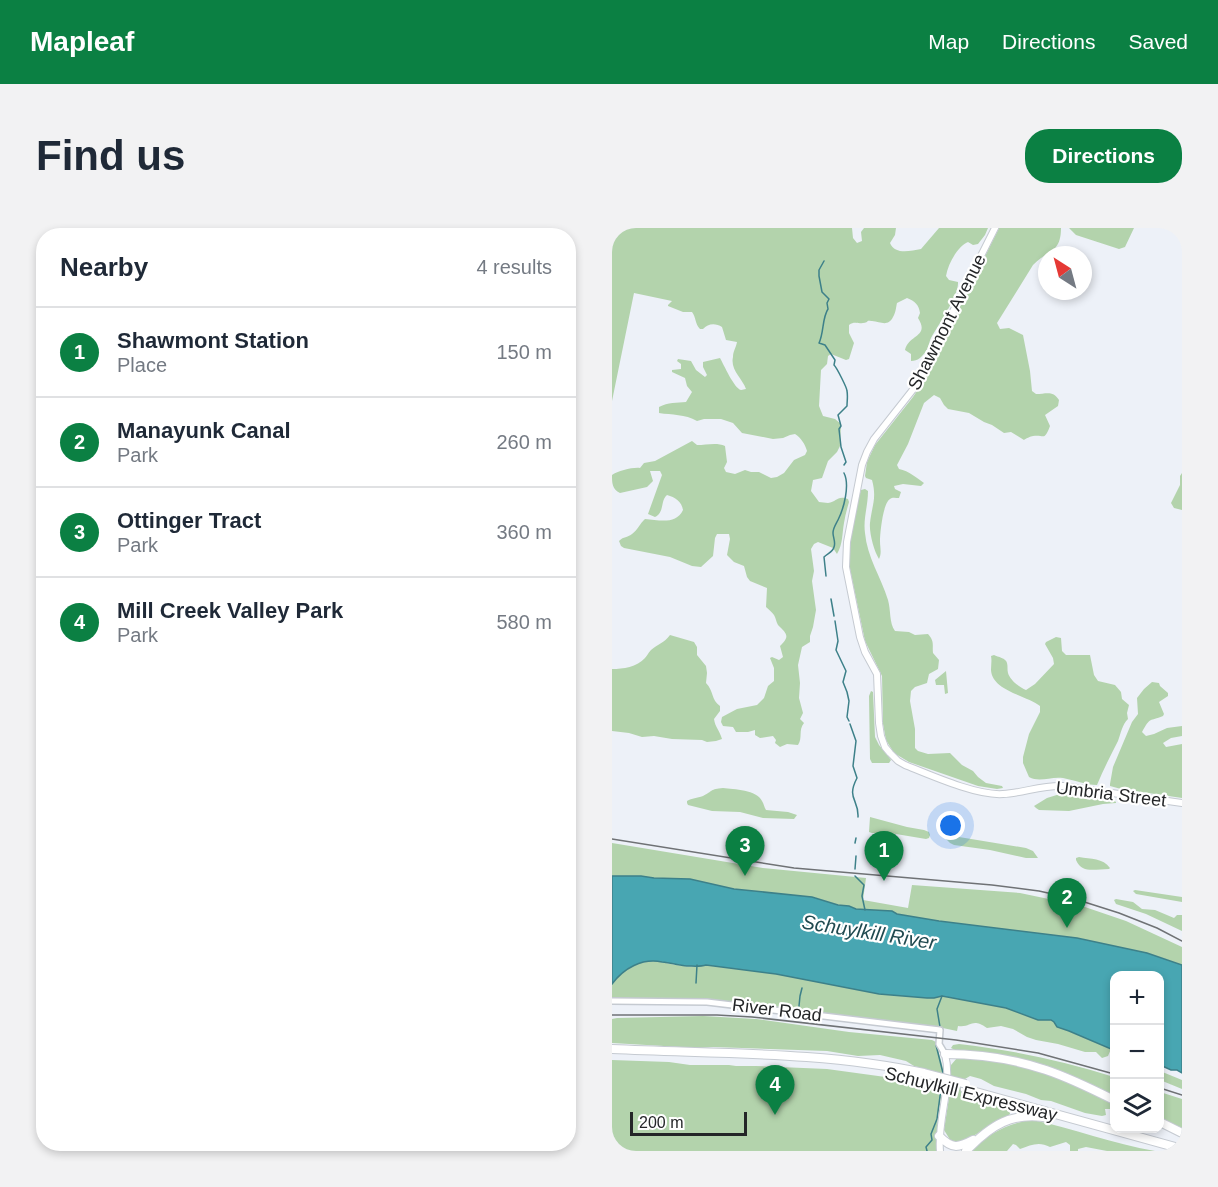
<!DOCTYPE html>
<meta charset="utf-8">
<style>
:root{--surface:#fff;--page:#f2f2f3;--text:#1f2937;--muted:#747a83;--line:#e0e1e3;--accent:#0b8043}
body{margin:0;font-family:Helvetica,sans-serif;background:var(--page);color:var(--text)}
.controls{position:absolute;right:18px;bottom:18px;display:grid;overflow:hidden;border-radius:12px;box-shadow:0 3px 9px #0003}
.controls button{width:54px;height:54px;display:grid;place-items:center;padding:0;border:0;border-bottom:2px solid var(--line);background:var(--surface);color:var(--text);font:30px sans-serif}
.compass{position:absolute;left:426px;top:18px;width:54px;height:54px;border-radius:50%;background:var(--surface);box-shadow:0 3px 9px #0003;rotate:324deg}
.scale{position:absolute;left:18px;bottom:15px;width:117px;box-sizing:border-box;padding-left:6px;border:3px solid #242628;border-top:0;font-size:16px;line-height:21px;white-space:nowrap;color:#242628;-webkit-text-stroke:4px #fff;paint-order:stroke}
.you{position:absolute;left:339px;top:598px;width:21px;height:21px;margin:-15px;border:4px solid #fff;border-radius:50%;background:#1a73e8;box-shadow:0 0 0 9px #1a73e833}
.badge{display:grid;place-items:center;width:39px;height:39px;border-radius:50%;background:var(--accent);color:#fff;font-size:20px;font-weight:700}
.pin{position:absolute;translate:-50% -50px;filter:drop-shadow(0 2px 3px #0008)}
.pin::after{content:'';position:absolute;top:32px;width:21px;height:18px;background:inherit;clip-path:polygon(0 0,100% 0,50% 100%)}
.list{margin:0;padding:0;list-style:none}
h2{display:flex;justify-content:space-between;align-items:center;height:78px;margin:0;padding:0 24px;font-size:26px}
h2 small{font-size:20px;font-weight:400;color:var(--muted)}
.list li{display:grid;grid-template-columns:39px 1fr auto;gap:18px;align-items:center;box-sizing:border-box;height:90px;padding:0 24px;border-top:2px solid var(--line)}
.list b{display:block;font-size:22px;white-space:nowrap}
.list p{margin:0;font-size:20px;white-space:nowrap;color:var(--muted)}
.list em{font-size:20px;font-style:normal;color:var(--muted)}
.icon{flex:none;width:33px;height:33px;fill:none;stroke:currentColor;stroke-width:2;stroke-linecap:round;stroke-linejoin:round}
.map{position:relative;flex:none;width:570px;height:923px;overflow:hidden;border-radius:24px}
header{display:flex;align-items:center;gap:36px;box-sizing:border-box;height:84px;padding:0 30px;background:var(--accent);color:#fff}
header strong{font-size:28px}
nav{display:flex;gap:33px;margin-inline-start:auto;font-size:21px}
.intro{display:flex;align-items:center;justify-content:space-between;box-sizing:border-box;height:144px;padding:0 36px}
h1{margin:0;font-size:42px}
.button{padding:15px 27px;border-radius:24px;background:var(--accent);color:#fff;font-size:21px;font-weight:700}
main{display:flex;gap:36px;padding:0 36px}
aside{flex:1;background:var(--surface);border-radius:24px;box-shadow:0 3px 9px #0003}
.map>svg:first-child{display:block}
.green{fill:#b3d3ac}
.water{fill:#48a6b2;stroke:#3d8089;stroke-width:1.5}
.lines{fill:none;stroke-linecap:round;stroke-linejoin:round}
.stream{stroke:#3d8089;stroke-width:1.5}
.tertiary-casing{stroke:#c5cad1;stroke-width:8}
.secondary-casing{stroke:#c5cad1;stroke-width:8}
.motorway-casing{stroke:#c5cad1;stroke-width:10}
.tertiary{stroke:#fff;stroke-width:5}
.secondary{stroke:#fff;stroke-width:6}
.motorway{stroke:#fff;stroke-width:8}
.rail{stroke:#6f7275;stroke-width:1.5}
.motorway-bridge-casing{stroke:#c5cad1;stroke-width:10;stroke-linecap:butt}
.motorway-bridge{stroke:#fff;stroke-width:8}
.labels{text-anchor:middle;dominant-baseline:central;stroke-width:4.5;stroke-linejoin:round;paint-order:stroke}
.street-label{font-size:18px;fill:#242628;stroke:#fff}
.water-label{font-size:20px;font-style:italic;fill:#204a50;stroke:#fff}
</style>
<header>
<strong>Mapleaf</strong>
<nav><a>Map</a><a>Directions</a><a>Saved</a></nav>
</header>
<div class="intro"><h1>Find us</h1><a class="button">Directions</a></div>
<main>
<aside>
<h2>Nearby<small>4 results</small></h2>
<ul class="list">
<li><span class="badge">1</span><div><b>Shawmont Station</b><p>Place</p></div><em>150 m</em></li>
<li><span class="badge">2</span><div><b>Manayunk Canal</b><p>Park</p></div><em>260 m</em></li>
<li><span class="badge">3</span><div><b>Ottinger Tract</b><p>Park</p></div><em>360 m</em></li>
<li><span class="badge">4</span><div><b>Mill Creek Valley Park</b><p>Park</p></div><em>580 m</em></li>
</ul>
</aside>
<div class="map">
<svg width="570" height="923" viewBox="0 0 570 923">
<rect width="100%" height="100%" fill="#edf1f8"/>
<path class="green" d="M0,0H240L241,10L245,15L250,13L249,4L252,0H284L283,7L278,15C283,27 298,23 309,21L327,0H376L373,7L366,16L361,17L356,14C345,19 336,36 334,48L337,52L346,54C347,67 327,96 319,110C317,114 317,119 314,123C310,129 306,133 299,133V126L293,122C297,106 318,109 306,90L308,85C307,77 303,73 295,70L285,75C284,79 284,84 281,89C276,99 269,94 260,93C252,92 259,94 251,95C244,96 243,93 237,97V105L242,115L237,131L234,132L219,126L216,128L215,136L209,142L207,178L211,188L223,191L229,196L228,218L225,224L216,233L210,250L201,252L199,263L207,274C210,274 213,275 216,275C225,274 225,267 236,271L237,274C235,281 233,288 232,295C230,306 231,316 225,326L221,320L206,314L202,316L199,321L202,343L200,353L204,382L201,399L198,408V414L190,419L186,437L188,455L187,470L191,485L188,491L192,495C186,502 191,510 186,517L175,516L168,519L163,515L164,512L161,508L148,510L143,507V502L136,504H124L121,499L111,498L109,494L110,489L125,481L145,477L152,470L156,458L162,453V440L158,430L160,429L167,432L171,429L168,418C179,408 174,405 166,397C164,394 164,390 162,387C160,384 157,382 154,379L155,360L138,353L135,349L132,338L122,334L115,327L118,311L117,306H105L103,310L101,328L89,339L80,338L58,329L12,320L9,318L7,313C12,308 15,310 20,306C26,302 28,295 33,291C47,292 64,297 71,282C70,274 63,269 55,267C48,273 53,284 43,289L36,286L50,247L48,243H38L41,253L35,259L8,265C0,261 0,255 0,247C6,243 21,239 28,240L32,235L43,233L80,213L85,217C94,217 105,214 113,218L115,234L112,240L114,244L123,246L133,242L139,244H147L159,250L165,249L172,245L182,232L193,227L195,223C193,216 189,210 183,206L178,207L171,210L161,211L130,205L121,195L109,191H92L85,193C73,186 60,187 47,185V179C56,174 65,175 74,174L80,164L75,158L73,150L60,144V142L69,141V136L65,133L66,131L79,133L84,142L93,149L95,147L91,139V134L108,130C112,137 122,160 129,162C131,162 132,161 134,161C130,150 118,142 121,129C121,123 124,120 125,114L114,112L110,99C104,95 96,95 91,101H88C83,96 84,89 80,84H71L56,78V77L60,73L22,65L0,173Z
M387,0H449C449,26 435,22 421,37L385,95L388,101L397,100L411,107L418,143L420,163L424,166C434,166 441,162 447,172L446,178L433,187L438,198C432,214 432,206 421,208C419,208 413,211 412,212L399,204L392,205L380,197L372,194L357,185L336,181L332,177L328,170L322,167L312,175L296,216L285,237L287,241C297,243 305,250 312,255L309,258L291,256L282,258L283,261L289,264L287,270C284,270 280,269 278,271C271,275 268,305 268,313C268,320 270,325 267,331C262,323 257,305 258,295C260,277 265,270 260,252L254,250L253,248L255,234L263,217L301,169L309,157Z
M457,0H522L513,19L507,21L464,7Z
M570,245V282L562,280L559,275L568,257V248Z
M253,261L256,263C256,278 251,291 253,305C255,329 269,349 276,372C279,382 277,395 283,403L297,404L303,407L316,406C323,414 320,417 321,425L327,432L326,441L317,446L315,455L303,459L299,463L298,473L303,501V520L306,523L316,526L338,525L350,537L361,543L366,549L374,555L390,558L391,560L385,561L366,558L297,534L282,525L274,512L271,496L270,448L253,413L238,341V316L246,272L249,262Z
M58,407L82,414L85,419V427L94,438L95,445L94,455C102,463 99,472 108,478V483L102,491C103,499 108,503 110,511L104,513L95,514L90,512L60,511L42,508L30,509L17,505L0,503V441C11,441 25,439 33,430C35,428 36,425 39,422C46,416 52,415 58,407Z
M444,409L449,410L450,423L454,427H478L482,447L486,453L503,457L509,464L510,471L517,477L515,485L516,491C510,497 509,505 506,513C499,527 491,542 485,557C474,557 462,552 451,550C439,548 428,555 417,549L411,535V529L417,506L428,484V478C416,468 380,463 379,442C379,437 380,433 379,428L382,427C386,429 394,430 395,435C396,438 395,442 396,445C398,452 408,460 414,462L423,456L442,436L441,430L433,416L434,414Z
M334,443L336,465L333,466L332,457H324L323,452Z
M540,454L547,455L548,458L556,465V468L547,474L552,486L551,488C537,494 539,488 530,504L534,508L542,506L555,500L570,498V508L559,510L551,515L554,519L570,516V570L509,561L498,558V556L501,539L520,494L526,486L525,470L532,461Z
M259,463L261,464L263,509L267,517L279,532L277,535H260L258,531L257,468Z
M111,560C122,561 145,562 150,573C152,576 152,579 154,582L176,584L185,587L182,591L151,590L128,584L100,583L76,577L75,575V573C80,570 85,570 91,568C101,563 98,561 111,560Z
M448,566C464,566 493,564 504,574V575L491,576L457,583L427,582L424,580L422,578L435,570Z
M258,589L295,599L312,602L317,604L318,607L317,610L314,611L278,605H260L257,604Z
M341,608L414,620L421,623L426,630H414L378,622L342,617L338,615L334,611Z
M0,615L151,640L254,650L251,672L296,680L300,657L408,665L470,678L514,693L570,719V744L556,732L535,725L465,710L327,693L285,686L280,683L244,681L237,678L226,677L201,669L122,661L78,651L42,650L29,648H0Z
M467,629C479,631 491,630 498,640L497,641C483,641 470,646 464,632V630Z
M523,662L570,669V674L524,666L521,663Z
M504,671L521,674L530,681L543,682L562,690L565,687H570V703L534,686L504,676L502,672Z
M42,733C58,735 78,742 93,737L164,746L267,766L315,770L330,768L394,780L426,792H439L442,794L446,799L457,803L499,821L496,828L490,830L484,824H473L446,816L424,812L415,809L401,801L389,798L375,800C359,789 360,800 346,798L345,803L326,799L80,771L0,770V742L16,741L26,735Z
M91,788L144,791L237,804L320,812L324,814L332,844L329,845L302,838L294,833L268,827L246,828L215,823L101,819L86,820L0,815V791L5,790Z
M347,816C400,822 452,833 502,849V868C480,857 458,845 433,837C405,829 374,827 345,823L339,820L341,817Z
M345,830C378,828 419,839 450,851C467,858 484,867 501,876V881H493L494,887L490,888L473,885L439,873L429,872L414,866L382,858L369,851L358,848L353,851L349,866V868L356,870L351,866L395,877L397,880L398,886C390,893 380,895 372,901C361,908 349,919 336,911L337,910L332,902L338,863L339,837Z
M0,832L57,834L78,837H117L124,838H144L215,841L288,851L328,859L330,863L326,889L324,923H0Z
M548,843L570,852V861L548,852Z
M548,864L570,871V900L548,890Z
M420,892C461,900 501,916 543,923H495L474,919L466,921V923H458V917L454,914L438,919C427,913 419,917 408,921L404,917L401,916L395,923H359C376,906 396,895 420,892Z"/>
<path class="water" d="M0,648H29L42,650L78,651L122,661L200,669L226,677L237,678L244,681L280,683L285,686L327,693L465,710L535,725L570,737V845L565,842H559L548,837V748H502V820L499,821L457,803L445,799L442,794L439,792H426L394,780L330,768L322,770H315L267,766L164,746L94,737C88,739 81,738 75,738C66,737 59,735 50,734C30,730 12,740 0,756Z"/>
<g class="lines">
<path class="stream" d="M212,33L207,42V48L210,64L217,71L215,75L216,81C210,90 212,105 207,115L213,117L223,132L222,137C225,140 235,160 235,163C236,168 235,173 235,178L226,187L229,198L227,201L229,219L234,234L232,237
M214,348L212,329C216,325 221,324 222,319C224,314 221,310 221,305C221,300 224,296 226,292C232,280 238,257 232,245
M219,371L222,388
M223,393L226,413L224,422L234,443L231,454L235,464L237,473L235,489L237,493
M238,496L244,513L241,538L245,550C234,571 247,571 246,589
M243,615L244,610
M243,641L244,628
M243,648L252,657L250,668L253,682
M84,755L85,737
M187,778L188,768L190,760
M328,799L325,781L330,768
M324,817L331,845
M315,923L314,919L320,912L319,906L325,891L330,853"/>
<g class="tertiary-casing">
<path id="tertiary" d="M0,773L95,774L328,802L327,816L333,826"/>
</g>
<g class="secondary-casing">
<path id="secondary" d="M383,0L303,159L262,211L255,224L250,237L235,314L234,339L248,409L253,424L265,446L267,495L269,508L273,519L278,525L286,533L293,537C318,547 365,568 391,566C411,565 430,557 451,558L570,575
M328,923C325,891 341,858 333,826"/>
</g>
<g class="motorway-casing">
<path id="motorway" d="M0,821C104,826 210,823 312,845
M333,826C366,826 402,831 434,842C458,850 480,861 502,872
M353,861L570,921
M548,894L570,905
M327,908C340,921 346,920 361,912
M354,923C379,897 400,883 438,890"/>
</g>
<use href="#tertiary" class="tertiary"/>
<use href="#secondary" class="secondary"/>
<use href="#motorway" class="motorway"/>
<path class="rail" d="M0,611L182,640L380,657L427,663L463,671L507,685L545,700L570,713
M0,787H105L140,789L344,812L426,825L502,846
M548,860L570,867"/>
<g class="motorway-bridge-casing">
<path id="motorway-bridge" d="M312,845L354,856"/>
</g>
<use href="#motorway-bridge" class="motorway-bridge"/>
</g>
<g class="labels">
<g class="street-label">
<text transform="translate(335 94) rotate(-63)">Shawmont Avenue</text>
<text transform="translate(499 566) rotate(7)">Umbria Street</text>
<text transform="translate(165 782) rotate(7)">River Road</text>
<text transform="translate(359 866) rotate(14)">Schuylkill Expressway</text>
</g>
<g class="water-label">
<text transform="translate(257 704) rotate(9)">Schuylkill River</text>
</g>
</g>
</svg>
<div class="controls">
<button>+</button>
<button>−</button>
<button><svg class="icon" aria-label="layers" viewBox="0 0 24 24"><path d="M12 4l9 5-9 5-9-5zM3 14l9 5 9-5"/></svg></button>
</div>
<svg class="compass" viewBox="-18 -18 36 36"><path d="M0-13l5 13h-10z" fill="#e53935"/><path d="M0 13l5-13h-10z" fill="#747a83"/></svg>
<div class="scale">200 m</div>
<div class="you"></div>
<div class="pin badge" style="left:272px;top:653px">1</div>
<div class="pin badge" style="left:455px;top:700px">2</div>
<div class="pin badge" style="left:133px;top:648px">3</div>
<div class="pin badge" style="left:163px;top:887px">4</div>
</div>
</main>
